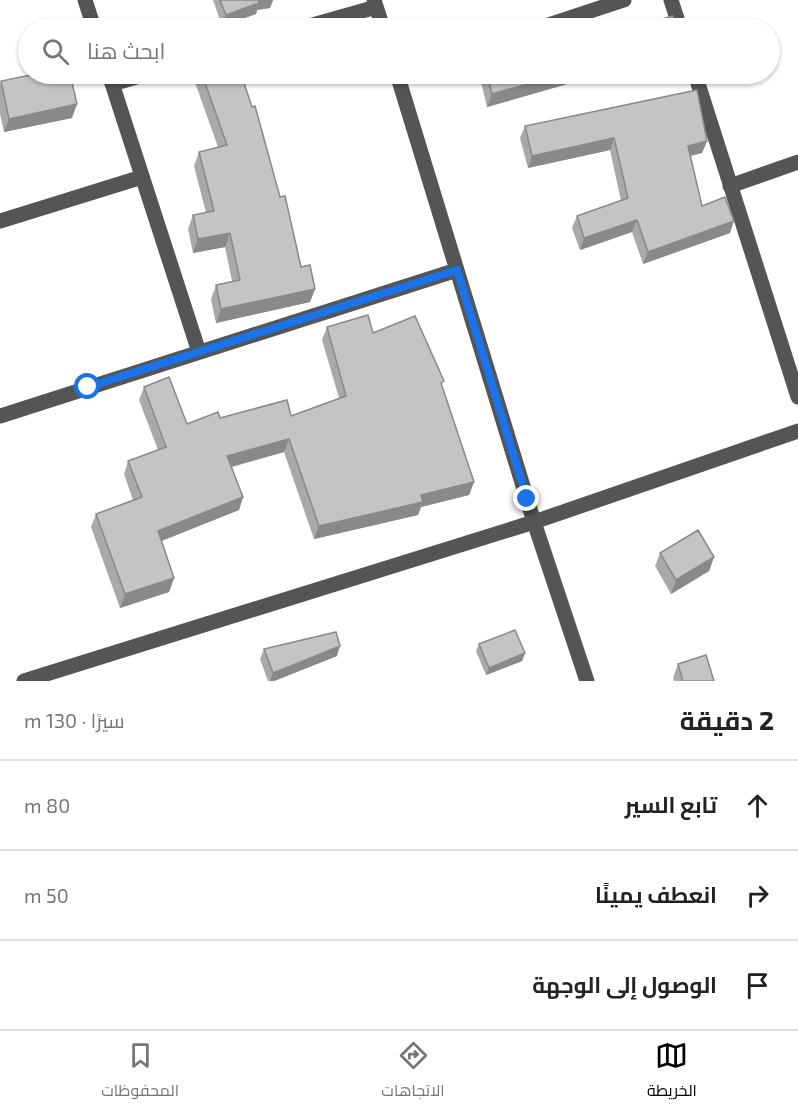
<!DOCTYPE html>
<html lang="ar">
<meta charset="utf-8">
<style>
:root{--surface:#fff;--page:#f6f6f6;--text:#222;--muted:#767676;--line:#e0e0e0;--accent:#000}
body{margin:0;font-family:"Exo 2",Cairo,sans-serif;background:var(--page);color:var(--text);direction:rtl}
.stop{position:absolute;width:18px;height:18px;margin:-14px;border:4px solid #1a73e8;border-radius:50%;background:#fff}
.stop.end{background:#1a73e8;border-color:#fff;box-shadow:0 2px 6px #0008}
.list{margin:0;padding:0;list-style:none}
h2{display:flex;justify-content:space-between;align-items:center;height:78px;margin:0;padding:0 24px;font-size:26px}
h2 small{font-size:20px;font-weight:400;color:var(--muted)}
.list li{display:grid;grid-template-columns:39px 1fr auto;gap:18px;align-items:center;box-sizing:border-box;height:90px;padding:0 24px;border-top:2px solid var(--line)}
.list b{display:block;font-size:22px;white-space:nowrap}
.list em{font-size:20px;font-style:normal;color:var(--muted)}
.icon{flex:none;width:33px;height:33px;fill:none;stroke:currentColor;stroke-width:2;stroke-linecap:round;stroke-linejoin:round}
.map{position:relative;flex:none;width:798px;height:681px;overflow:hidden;direction:ltr}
.search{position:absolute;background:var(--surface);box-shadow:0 2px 4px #0004;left:18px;right:18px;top:18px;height:66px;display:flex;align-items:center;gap:15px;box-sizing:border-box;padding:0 21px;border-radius:33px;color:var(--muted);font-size:22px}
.sheet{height:348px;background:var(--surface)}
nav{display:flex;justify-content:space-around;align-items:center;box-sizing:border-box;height:84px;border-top:2px solid var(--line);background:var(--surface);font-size:16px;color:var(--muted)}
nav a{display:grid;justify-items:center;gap:3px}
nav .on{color:var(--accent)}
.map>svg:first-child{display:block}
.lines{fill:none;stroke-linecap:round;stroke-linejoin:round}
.minor{stroke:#555;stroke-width:15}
.wall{fill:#a9a9a9}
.shaded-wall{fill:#898989}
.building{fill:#c4c4c4;stroke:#898989;stroke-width:1.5}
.route{stroke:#1a73e8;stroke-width:8}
</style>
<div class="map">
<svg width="798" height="681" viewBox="0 0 798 681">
<rect width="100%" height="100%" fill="#fff"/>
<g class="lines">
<path class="minor" d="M85,0L94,28
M374,0L383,28
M671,0L680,28
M302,28L376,7
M539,28L624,0
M109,74L199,352
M397,74L534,522L587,681
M695,74L798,397
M112,84L147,74
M730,186L798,162
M0,221L142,177
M0,416L457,270
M24,681L534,522L798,431"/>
</g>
<path class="wall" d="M213,0H273L270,8L257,10L256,14L230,23H221Z
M192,74H241L301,267L315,289L310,302L216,323L211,299L216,285L232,281L225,247L193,253L188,229L193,215L206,213L194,166L199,152L218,147Z
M484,74H583L581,80L487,107L481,82Z
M1,81L72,118L4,132L0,114V84Z
M525,126L707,141L702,153L691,156L702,206L730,233L643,264L632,232L580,250L572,228L577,216L621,201L610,150L528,168L520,138Z
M327,327L373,333L442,387L474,482L469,495L421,507L418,515L314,539L284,452L232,467L243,497L239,510L162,541L174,578L169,592L120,608L91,527L96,514L133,500L124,474L128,461L158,450L139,400L144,387L187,424L220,418L291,416L339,398L322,340Z
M660,553L714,557L709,571L671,594L655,566Z
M479,644L525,653L522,661L486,675L476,651Z
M264,649L337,656L274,681H268L260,659Z
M678,664L714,681H674L673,678Z"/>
<path class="shaded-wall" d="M258,0H273L270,8L257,10L256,14L222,26L226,15Z
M562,74H583L581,80L487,107L492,94Z
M77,104L72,118L4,132L9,119Z
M614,138L610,150L528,168L532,156Z
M707,141L702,153L684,157L688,146Z
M637,220L632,232L580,250L584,238Z
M734,221L730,233L643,264L648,252Z
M230,233L225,247L193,253L198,239Z
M315,289L310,302L216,323L221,309Z
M289,439L284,452L223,469L227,456Z
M474,482L469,495L421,507L418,515L314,539L319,526L421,495Z
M243,497L239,510L153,544L158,531Z
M714,557L709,571L671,594L676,580Z
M174,578L169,592L120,608L125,594Z
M340,646L337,656L274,681H270L273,673Z
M525,653L522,661L486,675L489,668Z"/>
<path class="building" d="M220,0H260H258L259,3L226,15Z
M673,16L676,28H630Z
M229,20L231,28H201Z
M36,74H70L77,104L9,119L1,81Z
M202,74H241L252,107L255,106L280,197L285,196L301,267L310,265L315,289L221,309L216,285L240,280L230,233L198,239L193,215L214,211L199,152L227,145Z
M487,74H562L492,94Z
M697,90L707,141L688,146L702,206L725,197L734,221L648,252L637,220L584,238L577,216L628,198L614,138L532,156L525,126Z
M368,315L373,333L415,316L444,381L441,383L474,482L421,495L423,502L319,526L289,439L227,456L243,497L158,531L174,578L125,594L96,514L142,497L128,461L166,447L144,387L169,377L187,424L218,412L220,418L287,400L291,416L346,396L327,327Z
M698,530L714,557L676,580L660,553Z
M515,630L525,653L489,668L479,644Z
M336,632L340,646L273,673L264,649Z
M706,655L714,681H683L678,664Z"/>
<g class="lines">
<path class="route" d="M88,387L457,270L527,499"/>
</g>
</svg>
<div class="stop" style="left:88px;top:387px"></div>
<div class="stop end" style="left:527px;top:499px"></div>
<div class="search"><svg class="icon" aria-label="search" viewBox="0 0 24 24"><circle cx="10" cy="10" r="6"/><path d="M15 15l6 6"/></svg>ابحث هنا</div>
</div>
<section class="sheet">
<h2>2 دقيقة<small>سيرًا · 130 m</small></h2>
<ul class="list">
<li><svg class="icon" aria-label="ahead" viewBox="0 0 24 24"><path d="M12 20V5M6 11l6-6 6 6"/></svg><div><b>تابع السير</b></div><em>80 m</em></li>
<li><svg class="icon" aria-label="right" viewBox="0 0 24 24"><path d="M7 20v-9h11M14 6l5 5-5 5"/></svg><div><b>انعطف يمينًا</b></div><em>50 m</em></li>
<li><svg class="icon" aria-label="arrive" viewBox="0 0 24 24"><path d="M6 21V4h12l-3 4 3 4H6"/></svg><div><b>الوصول إلى الوجهة</b></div></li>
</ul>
</section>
<nav>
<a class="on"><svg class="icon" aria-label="map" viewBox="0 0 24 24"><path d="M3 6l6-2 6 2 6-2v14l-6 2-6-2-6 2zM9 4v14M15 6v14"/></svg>الخريطة</a>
<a><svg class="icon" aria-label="directions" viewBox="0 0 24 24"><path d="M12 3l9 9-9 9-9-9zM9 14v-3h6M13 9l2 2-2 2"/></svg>الاتجاهات</a>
<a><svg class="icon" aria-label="saved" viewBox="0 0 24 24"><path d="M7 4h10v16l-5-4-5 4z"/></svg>المحفوظات</a>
</nav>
